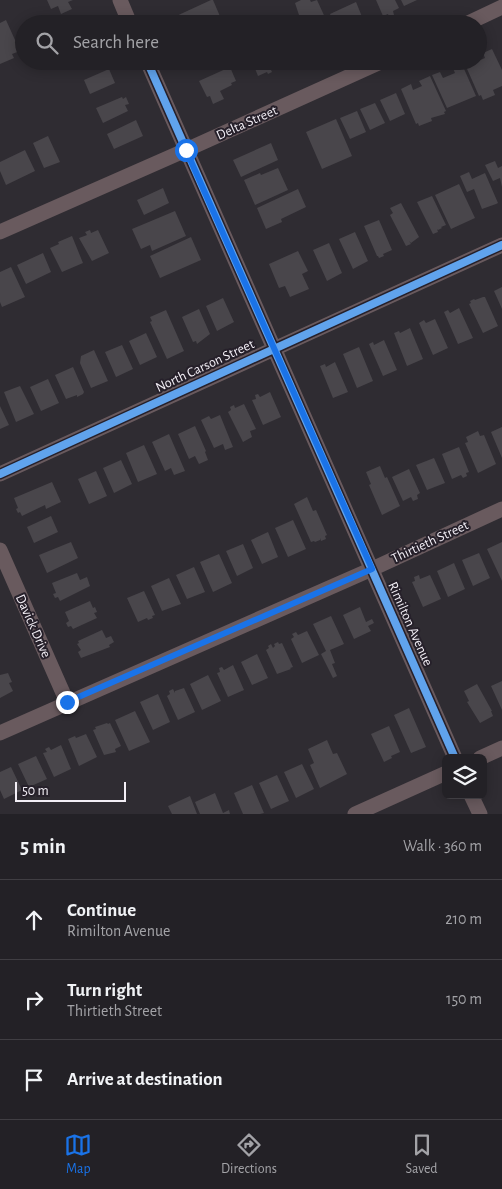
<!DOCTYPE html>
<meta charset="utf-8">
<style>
:root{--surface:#232126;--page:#2f2e32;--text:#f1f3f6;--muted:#a3a3a7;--line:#403e43;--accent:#1a73e8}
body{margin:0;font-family:"Alegreya Sans",sans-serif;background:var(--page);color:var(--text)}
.controls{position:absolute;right:15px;bottom:15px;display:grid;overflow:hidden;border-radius:8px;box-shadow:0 2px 12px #0003}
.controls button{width:45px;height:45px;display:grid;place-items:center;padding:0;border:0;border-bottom:1px solid var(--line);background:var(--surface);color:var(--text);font:25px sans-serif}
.scale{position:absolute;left:15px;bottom:12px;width:111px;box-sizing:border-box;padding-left:5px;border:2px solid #f3eff6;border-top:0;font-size:14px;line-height:18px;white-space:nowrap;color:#f3eff6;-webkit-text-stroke:4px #26202a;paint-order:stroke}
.stop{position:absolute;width:15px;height:15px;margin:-11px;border:4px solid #1a73e8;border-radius:50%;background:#fff}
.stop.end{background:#1a73e8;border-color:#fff;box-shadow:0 1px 5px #0008}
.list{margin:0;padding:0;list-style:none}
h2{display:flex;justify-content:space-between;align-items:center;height:65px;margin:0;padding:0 20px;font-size:21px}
h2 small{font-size:16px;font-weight:400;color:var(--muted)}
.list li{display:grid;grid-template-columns:32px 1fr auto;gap:15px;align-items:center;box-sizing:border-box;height:80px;padding:0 20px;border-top:1px solid var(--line)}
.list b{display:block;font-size:19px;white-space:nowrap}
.list p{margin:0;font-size:16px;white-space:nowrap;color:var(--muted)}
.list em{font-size:16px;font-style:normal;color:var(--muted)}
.icon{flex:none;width:28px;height:28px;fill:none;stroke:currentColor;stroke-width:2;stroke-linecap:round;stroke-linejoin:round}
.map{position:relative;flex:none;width:502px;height:814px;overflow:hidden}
.search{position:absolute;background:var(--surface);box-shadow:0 2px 12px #0003;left:15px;right:15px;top:15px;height:55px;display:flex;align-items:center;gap:12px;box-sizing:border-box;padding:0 18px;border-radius:28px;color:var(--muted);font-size:19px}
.sheet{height:305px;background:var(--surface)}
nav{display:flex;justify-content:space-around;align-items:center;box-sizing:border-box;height:70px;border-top:1px solid var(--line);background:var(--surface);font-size:14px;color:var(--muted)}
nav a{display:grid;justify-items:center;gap:2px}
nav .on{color:var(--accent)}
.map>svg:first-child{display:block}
.building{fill:#49464b}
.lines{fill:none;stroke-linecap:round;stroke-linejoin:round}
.minor{stroke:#695a5e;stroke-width:15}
.cycleway-casing{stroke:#26202a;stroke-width:11}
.cycleway{stroke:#60a3ed;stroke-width:8}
.route{stroke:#1a73e8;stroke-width:6}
.labels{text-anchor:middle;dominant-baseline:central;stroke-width:4;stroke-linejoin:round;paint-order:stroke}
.street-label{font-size:14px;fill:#f3eff6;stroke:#26202a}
</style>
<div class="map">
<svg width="502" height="814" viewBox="0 0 502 814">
<rect width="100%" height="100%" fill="#2f2c32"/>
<path class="building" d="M47,0H73L68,2L72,9L61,14L58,6L51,9Z
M211,0H213L222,21L215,24H175L172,18Z
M301,0H310L311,2L317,0L328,24H296L293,17L299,15L295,3Z
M376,0H395L399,8L393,11L394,15L389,17L388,14L383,16Z
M401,0H417L404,6Z
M356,2L365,24H334L330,14Z
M85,16L89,24H68Z
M6,20L20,51L12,54L14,58L0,64V23Z
M492,49L502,70V86L493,90L495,95L483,100L481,95L479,96L464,62L478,61L485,58L483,53Z
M76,61H90L78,67Z
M184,61H204L189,68L188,66L186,67Z
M252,61H269L273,69L271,70L272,72L268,74L267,72L258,76Z
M461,62L476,96L447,108L432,75L440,72L443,78L455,73L452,66Z
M230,67L236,81L231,83L232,85L220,91L224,99L213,104L210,96L207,97L199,81Z
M109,69L115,83L90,94L84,80Z
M430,76L446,111L444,112L445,114L431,118L432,121L419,126L418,123L416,124L401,89L411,84L413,90L422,86L419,81Z
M396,93L405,114L390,121L380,100Z
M122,97L123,99L126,97L129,104L125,105L128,111L103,123L96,108Z
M375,103L385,123L370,130L360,109Z
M357,111L366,132L350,139L340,118Z
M336,119L352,156L322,169L306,132Z
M136,120L143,136L114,149L107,134Z
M48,136L60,162L44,168L33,143Z
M271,143L278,160L241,177L233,160Z
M25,150L35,171L6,185L0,171V162Z
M495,161L498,168L502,166V187L500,178L493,181L485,165Z
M278,168L288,190L255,205L244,180L260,173L261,175Z
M469,172L472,179L485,173L498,203L496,204L482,209L474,189L467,192L460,176Z
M459,184L475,218L451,229L435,195Z
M163,188L169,203L144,215L137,200Z
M298,189L306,207L281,219L282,222L266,229L257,208Z
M432,196L446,225L441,227L442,228L438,230L437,229L438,232L433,234L417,202Z
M401,203L419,237L411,243L409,241L411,244L406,246L390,215L393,213L390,208Z
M175,211L186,236L152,251L150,245L141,249L132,229Z
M379,220L392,250L383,254L384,256L379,258L378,256H377L364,226Z
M90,230L91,233L98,230L109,253L92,261L79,238L87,235L85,232Z
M355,232L368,261L353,269L339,239Z
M72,236L83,263L62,272L50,248L59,244L58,242Z
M191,237L201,260L160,278L150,256Z
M329,243L342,273L327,281L313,250Z
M298,251L308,271L302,274L309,289L290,297L285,286L279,288L269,264Z
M43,253L51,272L26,284L17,265Z
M11,267L25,297L2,307L0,302V272Z
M502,287V309L494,291Z
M483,297H485L498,326L483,333L469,304L471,303L470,301L474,299L475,300Z
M223,298L234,322L217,331L206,306Z
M459,308L473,338L458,344L444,312L448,310L450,313Z
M199,309L210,334L197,344L196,341L193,342L182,317Z
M166,310L184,351L167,359L150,322L152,321L150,317Z
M435,319L448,348L433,355L419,323L424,320L426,323Z
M410,328L423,359L407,366L394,333L399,331L400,333Z
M146,333L157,357L140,365L129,341Z
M384,340L397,370L383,376L369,344L373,342L374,345Z
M122,345L133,369L116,377L105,352Z
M359,347L373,381L357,388L343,354Z
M94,350L108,381L91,388L80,363L81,356Z
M335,362L348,392L333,398L320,366L325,364L326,367Z
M73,367L84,392L83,394L77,397V395L66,399L55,375Z
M48,379L59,403L41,411L30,387Z
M20,386L34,414L16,422L4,392Z
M270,392L281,417L263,425L252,400L256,399L255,395L258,394L260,397Z
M244,404L256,429L250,431L252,437L243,442L228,412L231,410L230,407L234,405L235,408Z
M0,406L9,425L0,429Z
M220,415L233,447L225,450L223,444L214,448L201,420L209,416L211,419Z
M195,426L206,451L205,452L208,460L199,464L195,456L189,459L178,434Z
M502,427V458L491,432Z
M478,431L480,436L484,435L496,464L478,473L465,443L468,442L466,437Z
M169,434L185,471L174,475L171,468L165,471L152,442Z
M144,445L157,474L138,482L126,453Z
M459,447L469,472L466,473L467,476L463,478L461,475L452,479L442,454Z
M434,458L445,483L427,490L416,465Z
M121,460L132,484L114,493L103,468Z
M380,466L385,478L387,477L400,506L382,515L369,485L371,484L366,472Z
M409,469L420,493L417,495L418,499L413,501L411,497L403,501L392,477Z
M96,471L107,496L89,504L78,479Z
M52,482L61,502L46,509L45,505L22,516L20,512L18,513L16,509L18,508L14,498Z
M307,497L313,511L316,510L327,535L325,536L326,539L321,541L320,538V540L315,542L314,541L311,542L294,504Z
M51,516L58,532L34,543L27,527Z
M293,520L306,549L288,557L275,528Z
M268,532L278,557L262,564L251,540Z
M71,542L78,558L47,573L39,555Z
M502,542V581L487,549Z
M243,544L253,568L237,576L226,551Z
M479,553L490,578L473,586L462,560Z
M219,554L232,583L213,592L200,562Z
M454,563L465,589L448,597L437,571Z
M194,567L205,592L187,599L176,575Z
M77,573L80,580L87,577L90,586L60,601L58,597L55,598L53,594L56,593L52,583Z
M419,575L420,579L430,575L441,599L423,607L412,582L415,581L414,577Z
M169,578L181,604L162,611L151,586Z
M144,591L155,615L152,616L153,618L148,620L147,618L138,622L127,598Z
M90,601L93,608L95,607L97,612L94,613L97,618L73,629L71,626L68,627L66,623L69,621L65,612Z
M360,607L366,622L372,619L374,623L368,626L371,631L354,639L343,615Z
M331,616L344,644L330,650L335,663L332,664L337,676L333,678L321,654L326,651L313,624Z
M102,630L106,638L111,636L114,642L109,645L110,647L81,658L78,652L81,650L77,644L79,643L78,641Z
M307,631L319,655L302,663L291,639L294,637L292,634L296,632L298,635Z
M278,642L279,644L282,643L293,667L290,668L291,669L277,674L266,650L269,648L268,646L271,644L273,648L275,646L274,644Z
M257,654L268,678L252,685L241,662Z
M233,665L244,690L228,697L217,673L220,672L219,668L222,667L224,670Z
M8,673L12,682L9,683L13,691L0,698V675Z
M208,675L221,701L202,710L190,684Z
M502,681V710L491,686Z
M477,684L492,711H491L493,716L480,723L467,702L469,701L464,691Z
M184,688L195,712L178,720L167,696L170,694L169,691L173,689L175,693V691Z
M158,694L170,722L153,730L140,702Z
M409,708L426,747L411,753L394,715Z
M135,711L150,742L129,751L115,720Z
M107,723L108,724L110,723L121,746L115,749L116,752L104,755L93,730L96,729L95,727Z
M389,726L400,752L391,756L392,758L384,762L371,734Z
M86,734L97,757L79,766L68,739L75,736L76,738Z
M327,740L333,754L337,753L347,774L320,788L310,765L314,763L308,749Z
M61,745L71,769L54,777L43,753L47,752L45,749L49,747L51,750Z
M36,756L47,779L29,787L18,764Z
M302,764L314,789L296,798L284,772Z
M11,767L22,790L4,799L0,790V772Z
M277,775L289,801L271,809L259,783Z
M252,785L264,813L260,814H243L234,793Z
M215,793L223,813L229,810L230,814H200L195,802Z
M190,796L197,814H172L168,806Z"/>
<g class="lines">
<path class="minor" d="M120,0L130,24
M466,24L502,7
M147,61L455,758
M0,232L186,150L383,61
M0,474L502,245
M0,550L67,702
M0,733L372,569L502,509
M480,758L502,748
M471,795L480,814
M355,814L446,773"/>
<g class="cycleway-casing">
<path id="cycleway" d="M147,61L455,758
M0,474L502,245"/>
</g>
<use href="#cycleway" class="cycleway"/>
</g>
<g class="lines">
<path class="route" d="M67,702L372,569L186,150"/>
</g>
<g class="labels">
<g class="street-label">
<text transform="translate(247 123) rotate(-24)">Delta Street</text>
<text transform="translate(205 366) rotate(-25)">North Carson Street</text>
<text transform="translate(430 542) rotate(-25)">Thirtieth Street</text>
<text transform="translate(410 624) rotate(66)">Rimilton Avenue</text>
<text transform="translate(33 626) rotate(66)">Davick Drive</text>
</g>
</g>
</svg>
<div class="controls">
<button><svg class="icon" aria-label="layers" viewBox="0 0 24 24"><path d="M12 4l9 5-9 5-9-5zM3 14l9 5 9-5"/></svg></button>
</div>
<div class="scale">50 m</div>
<div class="stop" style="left:186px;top:150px"></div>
<div class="stop end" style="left:67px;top:702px"></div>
<div class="search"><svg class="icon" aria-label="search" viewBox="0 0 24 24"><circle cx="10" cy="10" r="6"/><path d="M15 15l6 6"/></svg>Search here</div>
</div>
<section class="sheet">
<h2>5 min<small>Walk · 360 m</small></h2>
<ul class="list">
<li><svg class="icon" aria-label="ahead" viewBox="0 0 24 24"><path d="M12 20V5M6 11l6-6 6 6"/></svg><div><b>Continue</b><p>Rimilton Avenue</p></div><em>210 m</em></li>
<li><svg class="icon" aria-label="right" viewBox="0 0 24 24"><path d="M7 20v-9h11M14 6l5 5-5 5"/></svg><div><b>Turn right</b><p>Thirtieth Street</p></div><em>150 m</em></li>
<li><svg class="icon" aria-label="arrive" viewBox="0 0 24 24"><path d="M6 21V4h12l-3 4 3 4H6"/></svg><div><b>Arrive at destination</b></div></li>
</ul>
</section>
<nav>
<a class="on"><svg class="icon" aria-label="map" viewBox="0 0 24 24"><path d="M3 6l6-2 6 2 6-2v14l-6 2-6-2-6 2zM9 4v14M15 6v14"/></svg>Map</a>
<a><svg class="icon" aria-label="directions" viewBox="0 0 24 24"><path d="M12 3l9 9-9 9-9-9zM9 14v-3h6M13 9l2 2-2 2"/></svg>Directions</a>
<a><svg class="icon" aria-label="saved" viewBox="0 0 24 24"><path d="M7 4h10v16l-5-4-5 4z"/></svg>Saved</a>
</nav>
